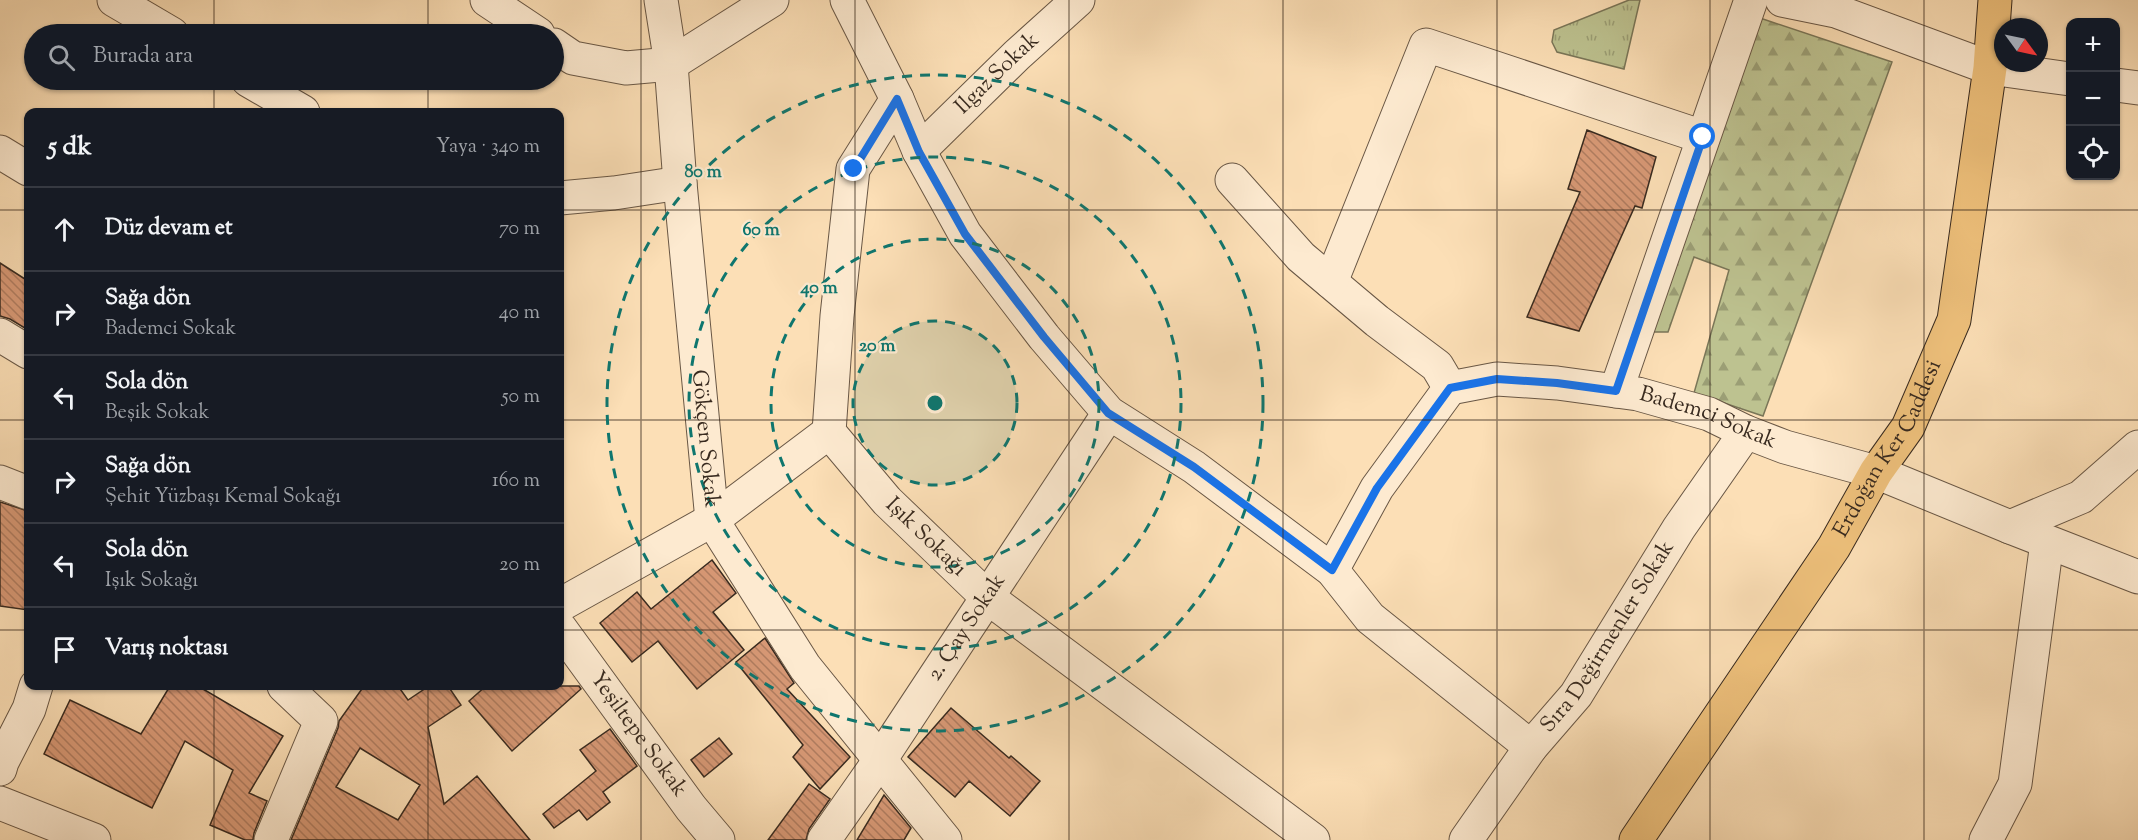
<!DOCTYPE html>
<html lang="tr">
<meta charset="utf-8">
<style>
:root{--surface:#171b24;--page:#20242c;--text:#f1f3f6;--muted:#9ea1a6;--line:#363941}
body{margin:0;font-family:"Sorts Mill Goudy",serif;background:var(--page);color:var(--text)}
.controls{position:absolute;right:18px;top:18px;display:grid;overflow:hidden;border-radius:12px;box-shadow:0 2px 4px #0004}
.controls button{width:54px;height:54px;display:grid;place-items:center;padding:0;border:0;border-bottom:2px solid var(--line);background:var(--surface);color:var(--text);font:30px sans-serif}
.compass{position:absolute;left:1994px;top:18px;width:54px;height:54px;border-radius:50%;background:var(--surface);box-shadow:0 2px 4px #0004;rotate:123deg}
.stop{position:absolute;width:18px;height:18px;margin:-14px;border:4px solid #1a73e8;border-radius:50%;background:#fff}
.stop.end{background:#1a73e8;border-color:#fff;box-shadow:0 2px 6px #0008}
.list{margin:0;padding:0;list-style:none}
h2{display:flex;justify-content:space-between;align-items:center;height:78px;margin:0;padding:0 24px;font-size:26px}
h2 small{font-size:20px;font-weight:400;color:var(--muted)}
.list li{display:grid;grid-template-columns:39px 1fr auto;gap:18px;align-items:center;box-sizing:border-box;height:84px;padding:0 24px;border-top:2px solid var(--line)}
.list b{display:block;font-size:22px;white-space:nowrap}
.list p{margin:0;font-size:20px;white-space:nowrap;color:var(--muted)}
.list em{font-size:20px;font-style:normal;color:var(--muted)}
.icon{flex:none;width:33px;height:33px;fill:none;stroke:currentColor;stroke-width:2;stroke-linecap:round;stroke-linejoin:round}
.map{position:relative;flex:none;width:2138px;height:840px;overflow:hidden}
.search{position:absolute;background:var(--surface);box-shadow:0 2px 4px #0004;left:24px;top:24px;width:540px;height:66px;display:flex;align-items:center;gap:15px;box-sizing:border-box;padding:0 21px;border-radius:33px;color:var(--muted);font-size:22px}
.panel{position:absolute;background:var(--surface);box-shadow:0 2px 4px #0004;left:24px;top:108px;width:540px;height:582px;border-radius:12px}
.map>svg:first-child{display:block}
.grass{fill:url(#grass-tufts);stroke:#7a7658;stroke-width:1.5}
.forest{fill:url(#forest-firs);stroke:#7a7658;stroke-width:1.5}
.building{fill:url(#building-back-hatch);stroke:#382a1f;stroke-width:1.5;fill-rule:evenodd}
.lines{fill:none;stroke-linecap:round;stroke-linejoin:round}
.minor-casing{stroke:#695745;stroke-width:35}
.major-casing{stroke:#382a1f;stroke-width:35}
.minor{stroke:#fdead0;stroke-width:33}
.major{stroke:#eec07b;stroke-width:33}
.route{stroke:#1a73e8;stroke-width:8}
.grid{fill:none;stroke:#382a1f;stroke-width:1.5;stroke-opacity:0.55}
.ring{fill:none;stroke:#0f766e;stroke-width:3;stroke-dasharray:10 8}
.labels{text-anchor:middle;dominant-baseline:central;stroke-width:4.5;stroke-linejoin:round;paint-order:stroke}
.street-label{font-size:22px;fill:#382a1f;stroke:#fdead0}
.centre{fill:#0f766e;stroke:#fdead0;stroke-width:3}
.ring-label{font-size:18px;text-anchor:middle;font-weight:bold;fill:#0f766e;stroke:#fdead0;stroke-width:4.5;stroke-linejoin:round;paint-order:stroke}
</style>
<div class="map">
<svg width="2138" height="840" viewBox="0 0 2138 840">
<defs>
<pattern id="grass-tufts" width="24" height="20" patternUnits="userSpaceOnUse" patternTransform="scale(1.5)"><rect width="24" height="20" fill="#bdc290"/><path d="M3 7l-1-3M5 7V3M7 7l1-3M15 17l-1-3M17 17v-4M19 17l1-3" fill="none" stroke="#9b9e75"/></pattern>
<pattern id="forest-firs" width="22" height="20" patternUnits="userSpaceOnUse" patternTransform="scale(1.5)"><rect width="22" height="20" fill="#bdc290"/><path d="M5 1l3.5 6h-7zM16 11l3.5 6h-7z" fill="#9b9e75"/></pattern>
<pattern id="building-back-hatch" width="6" height="6" patternUnits="userSpaceOnUse" patternTransform="scale(1.5)"><rect width="6" height="6" fill="#d79875"/><path d="M-1 5l2 2M0 0l6 6M5-1l2 2" fill="none" stroke="#af7c5f"/></pattern>
</defs>
<rect width="100%" height="100%" fill="#fcdfb6"/>
<filter id="stains"><feTurbulence type="fractalNoise" baseFrequency=".00333" numOctaves="4"/><feColorMatrix values="0 0 0 0 .2 0 0 0 0 .09 0 0 0 0 .02 0 0 0 .5 -.17"/></filter>
<radialGradient id="worn" r=".72"><stop offset=".6" stop-color="#630" stop-opacity="0"/><stop offset="1" stop-color="#630" stop-opacity=".3"/></radialGradient>
<path class="grass" d="M1629,0H1640L1624,69L1557,52L1552,42L1554,30Z"/>
<path class="forest" d="M1760,18L1892,62L1763,416L1694,393L1729,270L1694,257L1668,332H1649Z"/>
<path class="building" d="M1587,130L1656,157L1642,208L1635,206L1579,331L1527,317L1580,192L1568,189Z
M0,263L28,281V330L10,319L0,316Z
M0,502L28,511V610L0,606Z
M712,560L736,593L713,612L744,650L697,689L658,641L632,662L600,623L637,592L651,609Z
M765,638L794,683L787,689L850,757L820,789L793,757L803,745L736,662Z
M170,686H198L283,736L249,793L267,801L254,833L253,840H245L210,825L233,770L185,741L152,808L44,754L70,700L141,734Z
M364,686H398L408,700L429,686H448L461,705L428,727L444,804L477,776L530,840H291L338,728L339,721ZM360,748L420,785L398,820L336,787Z
M486,686H579L581,689L512,751L469,701Z
M951,708L1009,758L1011,756L1040,781L1010,816L969,781L955,797L908,757Z
M610,729L637,766L603,792L610,802L587,820L579,810L554,828L543,814L596,771L580,750Z
M719,738L732,754L704,777L691,760Z
M809,784L830,799L809,829L806,840H768Z
M884,795L911,828L904,840H857Z"/>
<g class="lines">
<g class="minor-casing">
<g id="minor">
<path d="M114,0L172,34"/>
<path d="M487,0L538,34"/>
<path id="s1" d="M661,0L671,64L680,183L712,520L805,667L945,840"/>
<path d="M847,0L897,99L919,151L965,234L1044,337L1109,413L1194,467L1332,570L1370,618L1531,747"/>
<path d="M1782,0L1836,11L1990,68L2070,79"/>
<path d="M554,45L573,58L626,68L671,64L772,0"/>
<path d="M248,80L303,112"/>
<path d="M2116,85L2138,88"/>
<path id="s2" d="M897,99L853,169L837,316L829,432L887,501L987,597L1313,840"/>
<path id="s3" d="M919,151L1017,55L1078,0"/>
<path d="M0,152L28,169"/>
<path id="s4" d="M1232,180L1301,257L1377,321L1437,366L1450,388L1497,379L1557,383L1638,394L1709,414L1746,432L1785,447L1876,472L2010,527L2138,577"/>
<path d="M560,198L614,193L680,183"/>
<path d="M1331,282L1426,45L1703,137"/>
<path d="M0,335L28,352"/>
<path d="M1616,391L1751,0"/>
<path d="M0,482L28,493"/>
<path d="M2010,527L2081,497L2138,447"/>
<path d="M1332,570L1377,488L1450,388"/>
<path d="M560,605L712,520L829,432"/>
<path id="s5" d="M560,628L691,808L718,840"/>
<path d="M0,769L2,762L29,709L36,686"/>
<path d="M0,803L94,840"/>
<path d="M271,840L321,721L284,686"/>
<path id="s6" d="M824,840L880,760L1109,413"/>
<path id="s7" d="M1466,840L1531,747L1576,695L1679,528L1746,432"/>
<path d="M1986,840L2015,784L2047,542"/>
</g>
</g>
<g class="major-casing">
<g id="major">
<path id="s8" d="M1636,840L1834,547L1876,472L1908,427L1954,320L1990,68L1995,0"/>
</g>
</g>
<use href="#minor" class="minor"/>
<use href="#major" class="major"/>
</g>
<g class="lines">
<path class="route" d="M854,169L897,99L919,152L965,234L1044,337L1108,413L1194,467L1332,570L1377,488L1450,388L1497,379L1557,383L1616,391L1703,137"/>
</g>
<path class="grid" d="M214,0V34M428,0V34M641,0V840M855,0V840M1069,0V840M1283,0V840M1497,0V840M1710,0V840M1924,0V840M214,80V112M428,80V112M0,210H28M560,210H2138M0,420H28M560,420H2138M0,630H28M560,630H2138M214,686V840M428,686V840"/>
<circle cx="935" cy="403" r="82" fill="#0f766e" fill-opacity=".12"/>
<g class="ring">
<circle cx="935" cy="403" r="82"/>
<circle cx="935" cy="403" r="164"/>
<circle cx="935" cy="403" r="246"/>
<circle cx="935" cy="403" r="328"/>
</g>
<g class="labels">
<g class="street-label">
<text stroke="none"><textPath href="#s3" startOffset="110">Ilgaz Sokak</textPath></text>
<text stroke="none"><textPath href="#s4" startOffset="567">Bademci Sokak</textPath></text>
<text stroke="none"><textPath href="#s1" startOffset="441">Gökçen Sokak</textPath></text>
<text stroke="none"><textPath href="#s8" startOffset="466">Erdoğan Ker Caddesi</textPath></text>
<text stroke="none"><textPath href="#s2" startOffset="490">Işık Sokağı</textPath></text>
<text stroke="none"><textPath href="#s6" startOffset="256">2. Çay Sokak</textPath></text>
<text stroke="none"><textPath href="#s7" startOffset="248">Sıra Değirmenler Sokak</textPath></text>
<text stroke="none"><textPath href="#s5" startOffset="132">Yeşiltepe Sokak</textPath></text>
</g>
</g>
<circle cx="935" cy="403" r="9" class="centre"/>
<g class="ring-label">
<text x="703" y="177">80 m</text>
<text x="761" y="235">60 m</text>
<text x="819" y="293">40 m</text>
<text x="877" y="351">20 m</text>
</g>
<rect width="100%" height="100%" filter="url(#stains)"/>
<rect width="100%" height="100%" fill="url(#worn)"/>
</svg>
<div class="controls">
<button>+</button>
<button>−</button>
<button><svg class="icon" aria-label="locate" viewBox="0 0 24 24"><circle cx="12" cy="12" r="6"/><path d="M12 2v4M12 18v4M2 12h4M18 12h4"/></svg></button>
</div>
<svg class="compass" viewBox="-18 -18 36 36"><path d="M0-13l5 13h-10z" fill="#e53935"/><path d="M0 13l5-13h-10z" fill="#9ea1a6"/></svg>
<div class="stop" style="left:1703px;top:137px"></div>
<div class="stop end" style="left:854px;top:169px"></div>
<div class="search"><svg class="icon" aria-label="search" viewBox="0 0 24 24"><circle cx="10" cy="10" r="6"/><path d="M15 15l6 6"/></svg>Burada ara</div>
<section class="panel">
<h2>5 dk<small>Yaya · 340 m</small></h2>
<ul class="list">
<li><svg class="icon" aria-label="ahead" viewBox="0 0 24 24"><path d="M12 20V5M6 11l6-6 6 6"/></svg><div><b>Düz devam et</b></div><em>70 m</em></li>
<li><svg class="icon" aria-label="right" viewBox="0 0 24 24"><path d="M7 20v-9h11M14 6l5 5-5 5"/></svg><div><b>Sağa dön</b><p>Bademci Sokak</p></div><em>40 m</em></li>
<li><svg class="icon" aria-label="left" viewBox="0 0 24 24"><path d="M17 20v-9H6M10 6l-5 5 5 5"/></svg><div><b>Sola dön</b><p>Beşik Sokak</p></div><em>50 m</em></li>
<li><svg class="icon" aria-label="right" viewBox="0 0 24 24"><path d="M7 20v-9h11M14 6l5 5-5 5"/></svg><div><b>Sağa dön</b><p>Şehit Yüzbaşı Kemal Sokağı</p></div><em>160 m</em></li>
<li><svg class="icon" aria-label="left" viewBox="0 0 24 24"><path d="M17 20v-9H6M10 6l-5 5 5 5"/></svg><div><b>Sola dön</b><p>Işık Sokağı</p></div><em>20 m</em></li>
<li><svg class="icon" aria-label="arrive" viewBox="0 0 24 24"><path d="M6 21V4h12l-3 4 3 4H6"/></svg><div><b>Varış noktası</b></div></li>
</ul>
</section>
</div>
